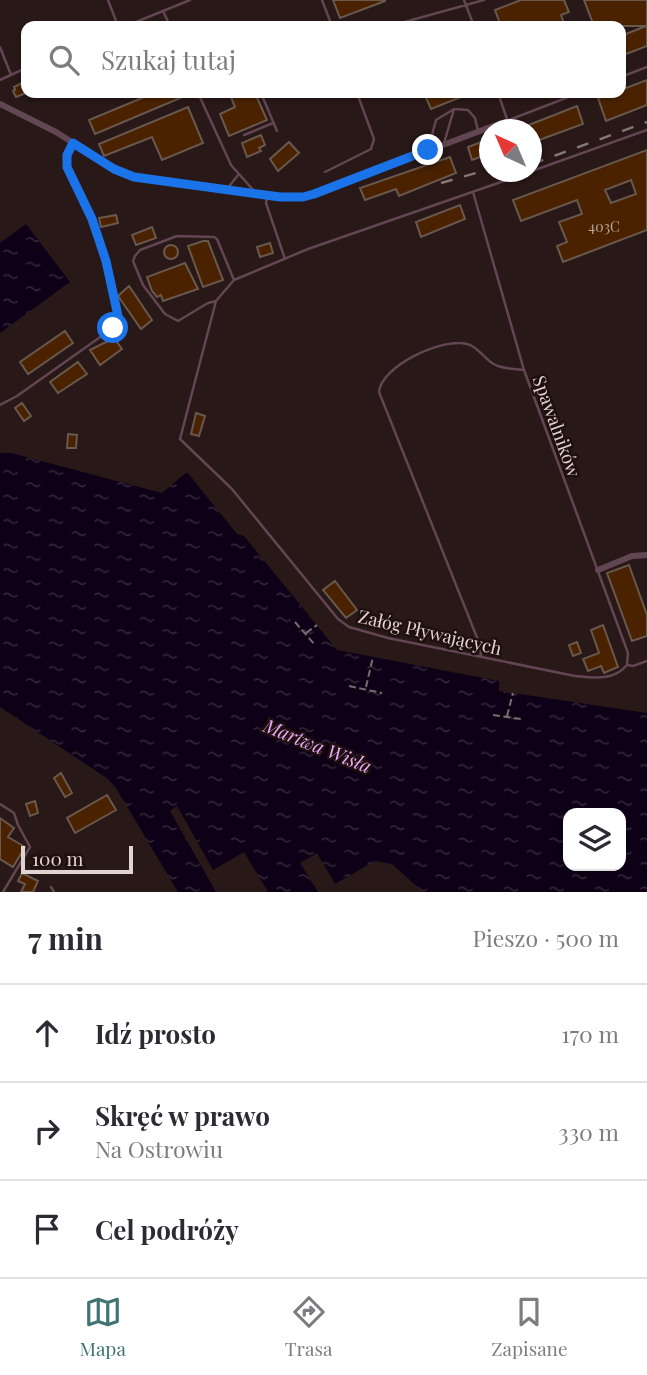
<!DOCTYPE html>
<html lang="pl">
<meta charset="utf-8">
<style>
:root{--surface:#fff;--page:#f2f2f3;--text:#2b2b33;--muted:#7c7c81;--line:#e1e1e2;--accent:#3f7472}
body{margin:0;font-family:"Playfair Display",serif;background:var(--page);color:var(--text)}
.controls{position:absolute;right:21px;bottom:21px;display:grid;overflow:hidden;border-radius:14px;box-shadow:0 2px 5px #0004}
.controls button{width:63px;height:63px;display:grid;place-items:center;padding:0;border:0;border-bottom:2px solid var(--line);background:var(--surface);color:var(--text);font:35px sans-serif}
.compass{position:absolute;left:479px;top:119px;width:63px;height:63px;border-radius:50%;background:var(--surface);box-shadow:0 2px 5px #0004;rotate:316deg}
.scale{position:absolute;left:21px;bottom:18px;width:112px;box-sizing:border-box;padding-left:7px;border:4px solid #e0d4d3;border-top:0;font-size:19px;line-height:24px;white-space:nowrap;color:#e0d4d3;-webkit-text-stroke:5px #1f0f0e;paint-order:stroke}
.stop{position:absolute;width:21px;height:21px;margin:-16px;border:5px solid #1a73e8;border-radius:50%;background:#fff}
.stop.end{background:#1a73e8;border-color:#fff;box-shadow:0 2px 7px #0008}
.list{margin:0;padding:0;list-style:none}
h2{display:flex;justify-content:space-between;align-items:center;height:91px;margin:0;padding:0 28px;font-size:30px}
h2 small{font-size:23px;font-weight:400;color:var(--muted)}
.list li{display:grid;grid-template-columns:46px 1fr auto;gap:21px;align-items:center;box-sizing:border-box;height:98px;padding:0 28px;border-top:2px solid var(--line)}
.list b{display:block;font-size:26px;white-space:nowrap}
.list p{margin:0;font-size:23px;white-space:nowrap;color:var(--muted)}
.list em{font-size:23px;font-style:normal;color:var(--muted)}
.icon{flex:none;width:38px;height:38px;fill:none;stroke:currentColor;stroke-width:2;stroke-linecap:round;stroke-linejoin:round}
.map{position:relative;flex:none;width:647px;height:892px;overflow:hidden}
.search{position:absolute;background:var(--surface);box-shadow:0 2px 5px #0004;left:21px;right:21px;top:21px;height:77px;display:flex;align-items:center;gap:18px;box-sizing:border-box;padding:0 24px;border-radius:14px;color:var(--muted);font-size:26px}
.sheet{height:385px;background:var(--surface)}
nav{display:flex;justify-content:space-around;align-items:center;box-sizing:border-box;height:98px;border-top:2px solid var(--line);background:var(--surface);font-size:19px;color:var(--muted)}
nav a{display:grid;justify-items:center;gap:4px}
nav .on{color:var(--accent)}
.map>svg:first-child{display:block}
.water{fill:url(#water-ripples);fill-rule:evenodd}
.building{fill:#4b2200;stroke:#68584d;stroke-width:2;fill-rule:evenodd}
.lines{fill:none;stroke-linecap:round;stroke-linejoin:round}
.path{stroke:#7b6d6c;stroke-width:2;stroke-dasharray:7 3.5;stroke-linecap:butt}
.lane{stroke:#634653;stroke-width:2.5}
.street{stroke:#634653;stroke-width:6}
.rail{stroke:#847675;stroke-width:2.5;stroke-dasharray:12 12;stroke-linecap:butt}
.route{stroke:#1a73e8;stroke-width:9}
.labels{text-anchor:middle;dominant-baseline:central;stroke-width:5;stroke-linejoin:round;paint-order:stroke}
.number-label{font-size:14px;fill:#bba89e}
.street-label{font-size:18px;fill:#e0d4d3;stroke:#1f0f0e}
.water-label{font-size:19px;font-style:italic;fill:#e6a8f8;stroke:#1f0f0e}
</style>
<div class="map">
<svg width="647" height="892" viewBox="0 0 647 892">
<defs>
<pattern id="water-ripples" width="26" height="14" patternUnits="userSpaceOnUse" patternTransform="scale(1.75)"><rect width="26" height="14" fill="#0e0016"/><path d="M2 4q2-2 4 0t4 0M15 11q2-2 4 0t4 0" fill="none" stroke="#312437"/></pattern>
</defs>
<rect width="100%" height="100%" fill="#281817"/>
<path class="water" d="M26,224L70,282L0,333V243Z
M0,453H11L162,493L187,472L237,534L244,536L337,650L499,681V691L647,713V892H423L392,864L375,861L335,884L317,853L300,863L318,892H268L244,852L213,870L177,806L170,811L216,892H178L116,788L108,779L0,707ZM568,813H621V866H568Z"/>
<path class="building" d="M333,0H385V1L340,18Z
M521,0H564L569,12L561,15L565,26H501L495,10Z
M584,0H647V46L621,56V36L646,26H594Z
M647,80V105L606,121L598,98L613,93H621V90Z
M26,81V93L16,97L13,91L15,90L14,87Z
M154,93H192L95,134L89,120Z
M236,93H255L267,120L229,136L220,114L235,107L230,95Z
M424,93H471L431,109Z
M577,106L583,124L531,143V130H516Z
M188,107L203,143L162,160L152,137L104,156L99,144Z
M261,135L265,145L259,148L261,151L247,157L242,143Z
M289,142L299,153L278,171L270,159Z
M481,142L486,155L472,160L468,147Z
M647,150V230L563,262L557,246L567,242L559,222L582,214L577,200L521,221L513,200ZM631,180L636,194L611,203L605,190Z
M450,157L456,173L399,196L396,189L365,200L360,188Z
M460,205L465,219L421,237L416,222Z
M116,215L118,223L101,227L99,218Z
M152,227L156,238L136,245L132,235Z
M203,241H208L223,280L203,287L188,246Z
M270,243L273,253L260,257L257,247Z
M164 252a7 7 0 1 1 14 0a7 7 0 1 1-14 0Z
M185,263L198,289L163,301L161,295L157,297L152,291L147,277Z
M129,286L152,320L141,329L118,296Z
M65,331L73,343L28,374L20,362Z
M114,338L122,349L100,365L90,350Z
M78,362L87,374L58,393L50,382Z
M22,403L31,416L24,421L15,408Z
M196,413L205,416L199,436L191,434Z
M68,434L77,435L76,448H67Z
M629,565L647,615V636L632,641L607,573Z
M335,581L357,610L346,618L323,590Z
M603,625L618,667L604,673L601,666L588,671L583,659L599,653L591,630Z
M577,642L581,653L573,656L569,645Z
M61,773L72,793L65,797L54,778Z
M107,795L116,810L75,833L67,818Z
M35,801L38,813L30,816L26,804Z
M0,818L14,828L8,837L25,847L13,867L0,859Z
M22,873L38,881L33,892H21L25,884L18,881Z"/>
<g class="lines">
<path class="path" d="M295,622L315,645
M306,633L317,625
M349,686L382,693
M366,687L373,657
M493,715L521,719
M507,716L513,693"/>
<path class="lane" d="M108,0L118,26
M322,0L332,26
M464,0L474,26
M163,11L170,26
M126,26L190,0
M390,26L484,0
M0,47L11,75
M621,77L647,67
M0,80L26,68
M198,93L231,165L255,192
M261,93L277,131
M498,93L507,119
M501,123L579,93
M244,135L273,123
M444,143L454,109
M428,150L436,120L454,109L468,110L475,118L478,131
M532,171L647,130
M325,172L371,149L374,139L357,93
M530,172L308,249L234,280L216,301L180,439L232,489L338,619L349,627L388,638L575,676C594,678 614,681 627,665
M227,189L238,175
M473,192L524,370L628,653L627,665
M267,196L266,203L285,259
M216,301L208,303L178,321L165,314L143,285L133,261L135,256L140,250L177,236L214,237L217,239L234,280
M0,405L17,396L113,328L118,316L106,261L92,219L67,167V155L72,144
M481,657L480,645L379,392C381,366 443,337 467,344C477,346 484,358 492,363C501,369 514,369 524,370
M627,665L633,666L647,661
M0,804L14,813L18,825L30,847L3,892
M51,887L54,892"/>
<path class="street" d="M0,104L56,132L114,169L134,177L280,197H303L314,194L501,123
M598,570L632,556L647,555"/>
<path class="rail" d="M532,164L647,122
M441,183L490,169"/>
</g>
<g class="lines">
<path class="route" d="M113,328L118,316L106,261L92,219L67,167V155L73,143L114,169L134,177L280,197H303L314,194L428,150"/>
</g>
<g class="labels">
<g class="number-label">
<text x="604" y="226">403C</text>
</g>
<g class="street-label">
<text transform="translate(557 426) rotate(70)">Spawalników</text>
<text transform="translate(430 632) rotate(13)">Załóg Pływających</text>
</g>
<g class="water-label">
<text transform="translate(318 745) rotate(22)">Martwa Wisła</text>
</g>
</g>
</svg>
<div class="controls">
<button><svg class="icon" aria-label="layers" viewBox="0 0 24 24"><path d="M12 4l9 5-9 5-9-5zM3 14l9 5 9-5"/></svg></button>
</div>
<svg class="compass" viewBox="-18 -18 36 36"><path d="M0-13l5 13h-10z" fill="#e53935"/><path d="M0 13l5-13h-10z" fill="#7c7c81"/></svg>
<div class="scale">100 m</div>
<div class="stop" style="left:113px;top:328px"></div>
<div class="stop end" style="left:428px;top:150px"></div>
<div class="search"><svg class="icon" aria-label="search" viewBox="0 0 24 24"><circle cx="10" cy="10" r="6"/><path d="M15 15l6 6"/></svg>Szukaj tutaj</div>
</div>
<section class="sheet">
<h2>7 min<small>Pieszo · 500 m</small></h2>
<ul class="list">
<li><svg class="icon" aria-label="ahead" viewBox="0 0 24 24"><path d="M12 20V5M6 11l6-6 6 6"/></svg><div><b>Idź prosto</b></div><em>170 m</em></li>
<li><svg class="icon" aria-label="right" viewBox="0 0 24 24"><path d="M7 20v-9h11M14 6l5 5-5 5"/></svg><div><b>Skręć w prawo</b><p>Na Ostrowiu</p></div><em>330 m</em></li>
<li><svg class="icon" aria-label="arrive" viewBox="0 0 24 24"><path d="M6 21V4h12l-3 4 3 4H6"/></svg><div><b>Cel podróży</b></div></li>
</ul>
</section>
<nav>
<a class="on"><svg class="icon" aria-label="map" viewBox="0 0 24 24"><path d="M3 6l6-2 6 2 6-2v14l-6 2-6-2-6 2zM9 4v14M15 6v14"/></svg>Mapa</a>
<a><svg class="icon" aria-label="directions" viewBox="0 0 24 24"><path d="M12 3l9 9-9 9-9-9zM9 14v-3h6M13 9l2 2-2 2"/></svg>Trasa</a>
<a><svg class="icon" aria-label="saved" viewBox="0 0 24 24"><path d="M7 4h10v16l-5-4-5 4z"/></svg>Zapisane</a>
</nav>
